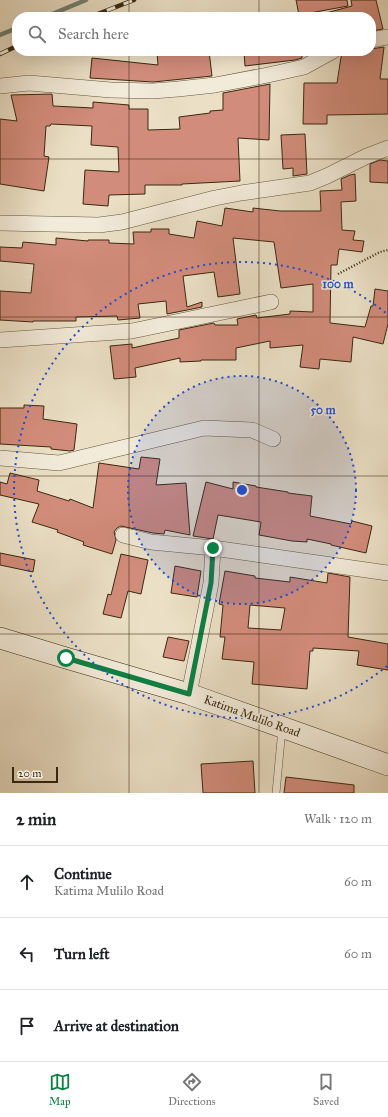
<!DOCTYPE html>
<meta charset="utf-8">
<style>
:root{--surface:#fff;--page:#f2f2f2;--text:#202124;--muted:#757577;--line:#e0e0e0;--accent:#0b8043}
body{margin:0;font-family:"IM FELL Great Primer",serif;background:var(--page);color:var(--text)}
.scale{position:absolute;left:12px;bottom:10px;width:46px;box-sizing:border-box;padding-left:4px;border:2px solid #3a2910;border-top:0;font-size:11px;line-height:14px;white-space:nowrap;color:#3a2910;-webkit-text-stroke:3px #f2ebda;paint-order:stroke}
.stop{position:absolute;width:12px;height:12px;margin:-9px;border:3px solid #0b8043;border-radius:50%;background:#fff}
.stop.end{background:#0b8043;border-color:#fff;box-shadow:0 1px 4px #0008}
.list{margin:0;padding:0;list-style:none}
h2{display:flex;justify-content:space-between;align-items:center;height:52px;margin:0;padding:0 16px;font-size:17px}
h2 small{font-size:13px;font-weight:400;color:var(--muted)}
.list li{display:grid;grid-template-columns:26px 1fr auto;gap:12px;align-items:center;box-sizing:border-box;height:72px;padding:0 16px;border-top:1px solid var(--line)}
.list b{display:block;font-size:15px;white-space:nowrap}
.list p{margin:0;font-size:13px;white-space:nowrap;color:var(--muted)}
.list em{font-size:13px;font-style:normal;color:var(--muted)}
.icon{flex:none;width:22px;height:22px;fill:none;stroke:currentColor;stroke-width:2;stroke-linecap:round;stroke-linejoin:round}
.map{position:relative;flex:none;width:388px;height:793px;overflow:hidden}
.search{position:absolute;background:var(--surface);box-shadow:0 4px 16px #0002;left:12px;right:12px;top:12px;height:44px;display:flex;align-items:center;gap:10px;box-sizing:border-box;padding:0 14px;border-radius:16px;color:var(--muted);font-size:15px}
.sheet{height:268px;background:var(--surface)}
nav{display:flex;justify-content:space-around;align-items:center;box-sizing:border-box;height:56px;border-top:1px solid var(--line);background:var(--surface);font-size:11px;color:var(--muted)}
nav a{display:grid;justify-items:center;gap:2px}
nav .on{color:var(--accent)}
.map>svg:first-child{display:block}
.lines{fill:none;stroke-linecap:round;stroke-linejoin:round}
.stream{stroke:#728271;stroke-width:4.5}
.building{fill:#d28c7b;stroke:#3a2910;fill-rule:evenodd}
.service-casing{stroke:#66573e;stroke-width:8}
.minor-casing{stroke:#66573e;stroke-width:16}
.secondary-casing{stroke:#3a2910;stroke-width:22}
.path{stroke:#3a2910;stroke-width:2.5;stroke-dasharray:1 2;stroke-linecap:butt}
.service{stroke:#f2ebda;stroke-width:7}
.minor{stroke:#f2ebda;stroke-width:15}
.secondary{stroke:#f2ebda;stroke-width:21}
.rail-casing{stroke:#3a2910;stroke-width:4.5}
.rail{stroke:#f2ebda;stroke-width:3;stroke-dasharray:9;stroke-linecap:butt}
.route{stroke:#0b8043;stroke-width:5}
.grid{fill:none;stroke:#3a2910;stroke-width:1;stroke-opacity:0.55}
.ring{fill:none;stroke:#1d4ed8;stroke-width:2;stroke-dasharray:2 4}
.labels{text-anchor:middle;dominant-baseline:central;stroke-width:3;stroke-linejoin:round;paint-order:stroke}
.street-label{font-size:12px;fill:#3a2910;stroke:#f2ebda}
.centre{fill:#1d4ed8;stroke:#f2ebda;stroke-width:2}
.ring-label{font-size:12px;text-anchor:middle;font-weight:bold;fill:#1d4ed8;stroke:#f2ebda;stroke-width:3;stroke-linejoin:round;paint-order:stroke}
</style>
<div class="map">
<svg width="388" height="793" viewBox="0 0 388 793">
<rect width="100%" height="100%" fill="#ebe0c6"/>
<filter id="stains"><feTurbulence type="fractalNoise" baseFrequency=".005" numOctaves="4"/><feColorMatrix values="0 0 0 0 .2 0 0 0 0 .09 0 0 0 0 .02 0 0 0 .5 -.17"/></filter>
<radialGradient id="worn" r=".72"><stop offset=".6" stop-color="#630" stop-opacity="0"/><stop offset="1" stop-color="#630" stop-opacity=".3"/></radialGradient>
<g class="lines">
<path class="stream" d="M45,17L86,0
M0,35L17,28"/>
</g>
<path class="building" d="M296,0H347L348,6L299,15Z
M351,0H376L383,29L371,31V17H327L326,13L352,6Z
M384,47L380,79H388V114L327,115V124H303L304,83H337L342,51H371V49Z
M177,51H209L212,76L153,82L90,78L92,58L158,65L157,52Z
M244,51H302V58L295,60L245,66Z
M270,84L269,140L238,138L240,181L182,184V185H145V194L109,195L108,206L83,204L85,170L119,172L118,147L91,145L92,126L51,124L50,126H46L44,156L49,157L44,191L0,184V119L17,121L11,95L52,94L53,106L93,108V102L129,105V109H148V130L180,129L179,117L210,113V111L223,110V93Z
M305,134L307,174L293,176V168L283,169L281,135Z
M380,160L388,161V183L370,182V164Z
M355,174L356,201L341,202L342,230L355,231L353,240L364,241L362,252L339,249L337,265H331L330,323L365,327L371,306H373L375,289L388,291V324L383,344L353,337L351,362L320,359L319,369L300,367L303,345L270,348V341L236,348V360H201V361L180,362V358L135,368L136,377L114,379L110,346L132,344V348L179,338V330L214,323L215,325H238L237,319L256,315L257,318L290,314V311L313,312V284L281,288L274,242L233,238L240,294L218,297L214,272L183,276L187,307L202,302V307L167,314L166,301L138,304L140,318L118,320L117,316L76,317V321H33V322L0,320V291L31,293L34,264L0,261V247L22,248L23,242L56,245V238L88,241V240H109V243L134,244L133,232H151V229H169V234L194,238L197,221L222,226L225,208L253,212V208L280,211H321L320,191L342,190L341,179L350,175Z
M24,405L44,406L43,419L77,424L74,450L70,451L51,449V447L0,444V408H24Z
M141,457L160,459L156,485L186,483L190,535L165,530L164,534L153,533L121,526L117,528L114,532L116,540L112,554L83,545L84,542L57,532L58,530L32,522L39,504L0,495V482L7,484L10,473L39,480L37,491L69,501L70,499L93,508L99,463L139,469Z
M206,482L233,489V482L256,486V487L288,492V493L312,496L310,516L351,524L352,521L372,526L366,553L331,545V544L307,539V542L292,541L259,535L261,522L218,515L213,539L193,536Z
M0,553L35,560L33,572L0,565Z
M121,554L148,560L141,594L128,591L121,618L103,614L108,594L111,595Z
M175,566L201,571L197,597L171,593Z
M225,571L255,576V578L290,582V577L327,583L328,573L350,577L348,637L388,644V670L357,665L359,651L313,648V651H310L307,689L252,684L254,662L222,659L225,637H220L223,605L219,604ZM250,605L285,608L281,630L248,628Z
M168,637L189,641L184,661L163,657Z
M253,761L255,793H203L201,764Z
M286,777L354,785V793H284Z"/>
<g class="lines">
<g class="service-casing">
<path id="service" d="M276,793L282,729"/>
</g>
<g class="minor-casing">
<path id="minor" d="M371,40L388,37
M0,86L29,83L111,90L153,91L178,89L215,85L268,75L304,67L333,51
M0,223L99,225L122,222L215,198L241,193L310,183L327,176L367,156L388,148
M0,340L132,331L271,302
M0,458L59,463L204,428L252,430L273,439
M123,535L151,542L213,548L388,573
M189,694L211,583L213,548"/>
</g>
<g class="secondary-casing">
<path id="secondary" d="M0,638L66,658L189,694L388,765"/>
</g>
<path class="path" d="M338,274L380,252L388,250"/>
<use href="#service" class="service"/>
<use href="#minor" class="minor"/>
<use href="#secondary" class="secondary"/>
<g class="rail-casing">
<path id="rail" d="M90,17L134,0
M0,54L17,46"/>
</g>
<use href="#rail" class="rail"/>
</g>
<g class="lines">
<path class="route" d="M66,658L189,694L211,583L213,548"/>
</g>
<path class="grid" d="M129,0V17M259,0V17M129,51V793M259,51V793M0,159H388M0,317H388M0,476H388M0,634H388"/>
<circle cx="242" cy="490" r="114" fill="#1d4ed8" fill-opacity=".12"/>
<g class="ring">
<circle cx="242" cy="490" r="114"/>
<path d="M387 666A228 228 0 1 1 387 314"/>
</g>
<g class="labels">
<g class="street-label">
<text transform="translate(252 716) rotate(20)">Katima Mulilo Road</text>
</g>
</g>
<circle cx="242" cy="490" r="6" class="centre"/>
<g class="ring-label">
<text x="338" y="288">100 m</text>
<text x="323" y="414">50 m</text>
</g>
<rect width="100%" height="100%" filter="url(#stains)"/>
<rect width="100%" height="100%" fill="url(#worn)"/>
</svg>
<div class="scale">20 m</div>
<div class="stop" style="left:66px;top:658px"></div>
<div class="stop end" style="left:213px;top:548px"></div>
<div class="search"><svg class="icon" aria-label="search" viewBox="0 0 24 24"><circle cx="10" cy="10" r="6"/><path d="M15 15l6 6"/></svg>Search here</div>
</div>
<section class="sheet">
<h2>2 min<small>Walk · 120 m</small></h2>
<ul class="list">
<li><svg class="icon" aria-label="ahead" viewBox="0 0 24 24"><path d="M12 20V5M6 11l6-6 6 6"/></svg><div><b>Continue</b><p>Katima Mulilo Road</p></div><em>60 m</em></li>
<li><svg class="icon" aria-label="left" viewBox="0 0 24 24"><path d="M17 20v-9H6M10 6l-5 5 5 5"/></svg><div><b>Turn left</b></div><em>60 m</em></li>
<li><svg class="icon" aria-label="arrive" viewBox="0 0 24 24"><path d="M6 21V4h12l-3 4 3 4H6"/></svg><div><b>Arrive at destination</b></div></li>
</ul>
</section>
<nav>
<a class="on"><svg class="icon" aria-label="map" viewBox="0 0 24 24"><path d="M3 6l6-2 6 2 6-2v14l-6 2-6-2-6 2zM9 4v14M15 6v14"/></svg>Map</a>
<a><svg class="icon" aria-label="directions" viewBox="0 0 24 24"><path d="M12 3l9 9-9 9-9-9zM9 14v-3h6M13 9l2 2-2 2"/></svg>Directions</a>
<a><svg class="icon" aria-label="saved" viewBox="0 0 24 24"><path d="M7 4h10v16l-5-4-5 4z"/></svg>Saved</a>
</nav>
